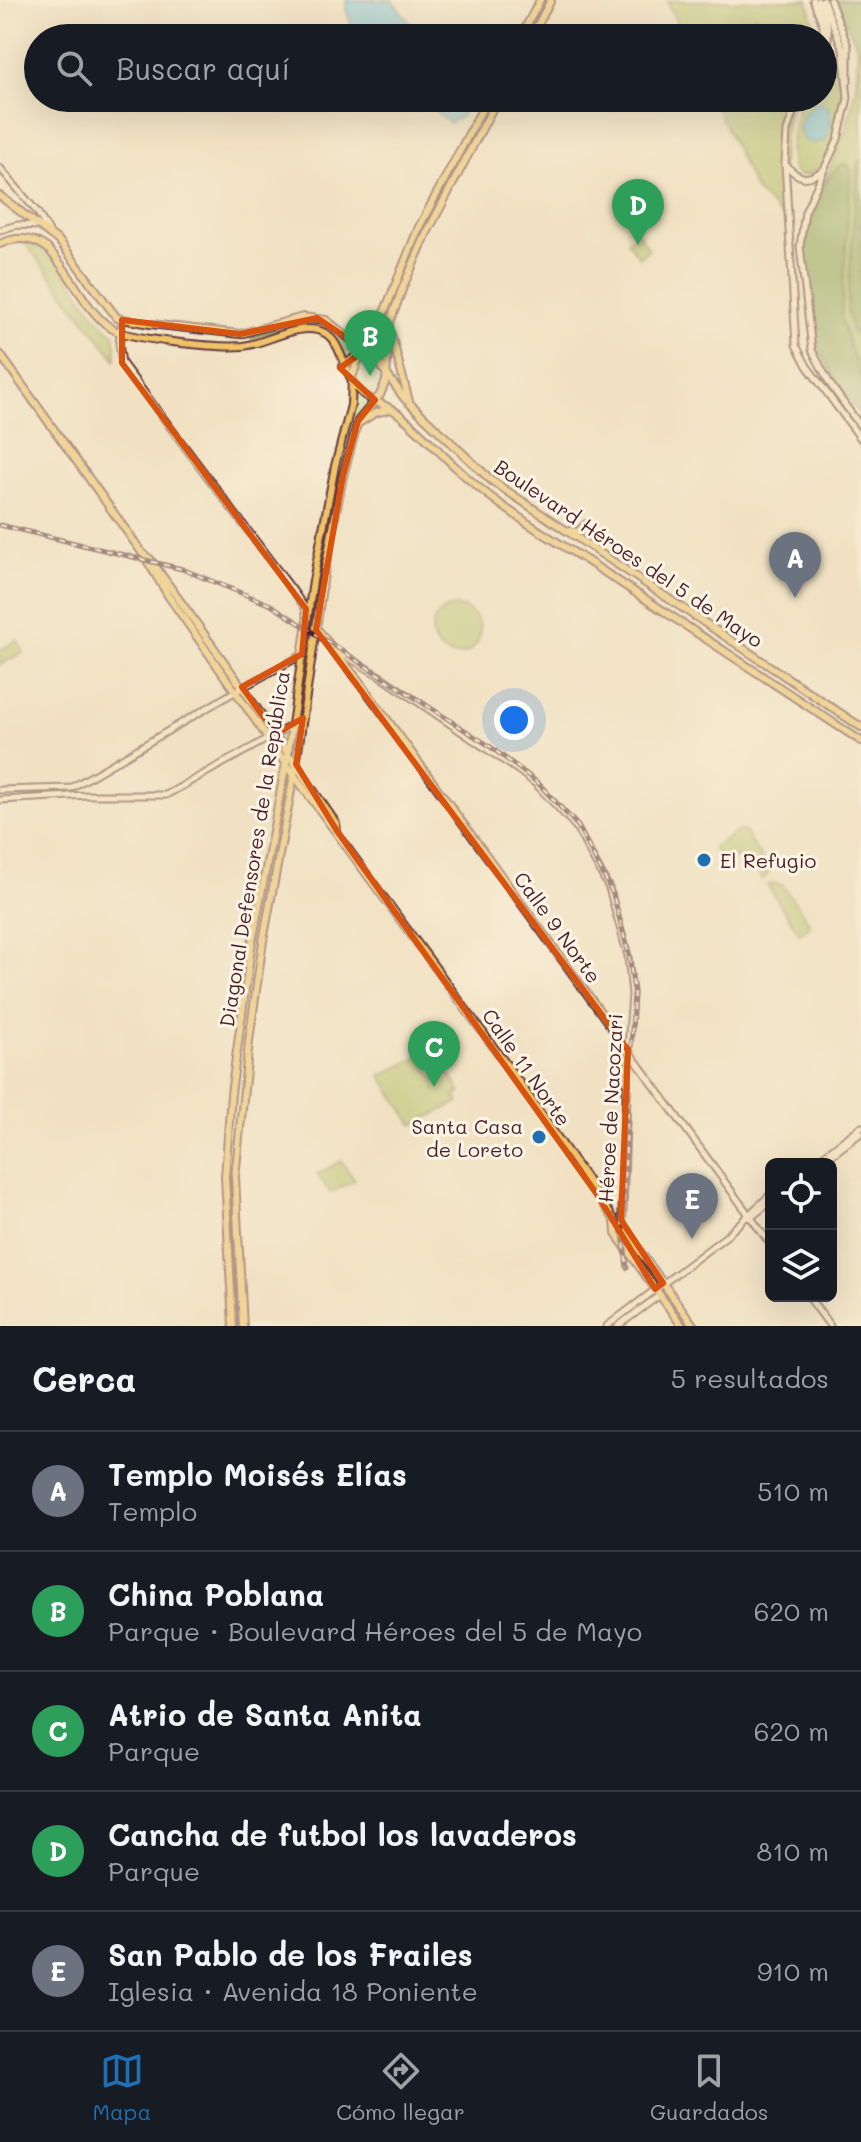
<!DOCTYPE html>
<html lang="es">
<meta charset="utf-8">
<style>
:root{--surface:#171b24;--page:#20242c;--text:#f1f3f6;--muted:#9ea1a6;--line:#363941;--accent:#1f6fb2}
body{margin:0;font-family:Mali,sans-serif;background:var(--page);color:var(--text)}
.controls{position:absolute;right:24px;bottom:24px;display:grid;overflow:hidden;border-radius:12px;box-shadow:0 8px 32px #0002}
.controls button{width:72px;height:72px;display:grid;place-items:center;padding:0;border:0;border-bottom:2px solid var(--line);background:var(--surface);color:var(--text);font:40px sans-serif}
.you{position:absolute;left:514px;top:720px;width:28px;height:28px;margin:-20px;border:6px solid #fff;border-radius:50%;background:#1a73e8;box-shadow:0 0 0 12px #1a73e833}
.badge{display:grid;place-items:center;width:52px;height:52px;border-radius:50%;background:var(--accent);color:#fff;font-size:26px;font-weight:700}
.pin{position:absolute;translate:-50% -66px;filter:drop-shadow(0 2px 4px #0008)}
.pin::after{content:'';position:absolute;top:42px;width:28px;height:24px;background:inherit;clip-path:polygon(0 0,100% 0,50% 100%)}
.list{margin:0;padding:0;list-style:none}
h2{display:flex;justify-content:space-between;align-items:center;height:104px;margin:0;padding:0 32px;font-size:34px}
h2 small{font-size:26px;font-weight:400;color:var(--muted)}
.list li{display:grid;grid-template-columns:52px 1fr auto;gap:24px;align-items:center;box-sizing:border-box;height:120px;padding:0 32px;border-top:2px solid var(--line)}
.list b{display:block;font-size:30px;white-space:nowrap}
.list p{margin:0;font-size:26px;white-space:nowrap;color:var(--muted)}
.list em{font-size:26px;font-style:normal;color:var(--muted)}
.icon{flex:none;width:44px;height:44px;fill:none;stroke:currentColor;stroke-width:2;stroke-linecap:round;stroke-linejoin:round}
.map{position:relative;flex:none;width:861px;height:1326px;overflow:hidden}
.search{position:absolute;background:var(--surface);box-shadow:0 8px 32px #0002;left:24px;right:24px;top:24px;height:88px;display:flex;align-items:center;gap:20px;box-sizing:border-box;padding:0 28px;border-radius:44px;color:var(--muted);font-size:30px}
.sheet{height:704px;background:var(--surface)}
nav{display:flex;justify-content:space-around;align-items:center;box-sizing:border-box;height:112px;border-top:2px solid var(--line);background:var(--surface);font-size:22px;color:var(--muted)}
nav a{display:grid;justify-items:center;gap:4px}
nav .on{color:var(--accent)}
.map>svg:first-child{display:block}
.green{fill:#aabd61;stroke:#7a6e46;stroke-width:2}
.forest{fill:#87a457;stroke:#686241;stroke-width:2}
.water{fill:#5fbcdd;stroke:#546e84;stroke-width:2}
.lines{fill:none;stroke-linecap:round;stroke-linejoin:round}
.secondary-casing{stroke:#633c42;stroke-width:9}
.primary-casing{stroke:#633c42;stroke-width:10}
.secondary{stroke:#f9e7c3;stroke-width:5}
.primary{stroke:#f0c369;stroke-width:6}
.rail-casing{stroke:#4a1f2b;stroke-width:5}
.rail{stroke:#fcf5e5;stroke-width:2;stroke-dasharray:6;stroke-linecap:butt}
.marked{fill:none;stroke:#d8530f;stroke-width:6;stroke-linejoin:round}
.poi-dot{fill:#1f6fb2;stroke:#fcf5e5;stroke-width:3}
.labels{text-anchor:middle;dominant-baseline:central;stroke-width:6;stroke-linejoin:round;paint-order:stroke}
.street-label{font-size:20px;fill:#4a1f2b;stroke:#fcf5e5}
.poi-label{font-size:20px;fill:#4a1f2b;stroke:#fcf5e5;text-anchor:start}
</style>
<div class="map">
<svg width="861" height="1326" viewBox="0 0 861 1326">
<rect width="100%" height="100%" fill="#fcf5e5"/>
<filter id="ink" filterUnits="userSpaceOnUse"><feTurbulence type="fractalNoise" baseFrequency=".0125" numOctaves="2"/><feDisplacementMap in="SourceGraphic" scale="16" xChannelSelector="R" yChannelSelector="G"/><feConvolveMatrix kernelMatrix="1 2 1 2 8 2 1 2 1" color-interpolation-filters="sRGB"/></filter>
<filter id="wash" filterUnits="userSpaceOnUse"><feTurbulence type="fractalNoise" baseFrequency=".006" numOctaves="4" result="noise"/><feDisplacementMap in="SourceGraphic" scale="32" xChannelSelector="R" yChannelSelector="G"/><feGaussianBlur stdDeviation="1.8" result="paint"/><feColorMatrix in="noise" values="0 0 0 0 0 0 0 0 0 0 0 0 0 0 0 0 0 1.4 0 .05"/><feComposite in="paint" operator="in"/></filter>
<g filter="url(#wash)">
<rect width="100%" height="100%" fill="#f1e1c2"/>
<path class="green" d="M808,0L817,38H684L667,1Z
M835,0H861V416C821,361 815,342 809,275C807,260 804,241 808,226C826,166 861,118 857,51C855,34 842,15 835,0Z
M831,51L839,52C848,79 841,159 811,173C775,191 796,109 801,98H823V62Z
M712,98H794C778,134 782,177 785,215L783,218L755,190Z
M638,233L649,249L639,257L627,241Z
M25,243C65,248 83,313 115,335L116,360Z
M394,295L396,296L385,326L384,361L370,349Z
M306,320L321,322L361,352L348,361C344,353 343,344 337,337C318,312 277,332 252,339L250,336Z
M367,356L382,374L374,394L364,390L357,382Z
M356,393L370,401L355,421L348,438H346Z
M432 631a24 24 0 1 1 48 0a24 24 0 1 1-48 0Z
M17,640L24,652L0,665V648L2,649Z
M738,831H744L770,872L762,880L752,862L743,866L737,856L723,865L713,847Z
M774,884L782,885L810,923V926L800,934L767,885Z
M421,1056L435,1080L448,1071L461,1093L455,1095L459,1102L413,1125L381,1076Z
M341,1161L355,1180L330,1193L317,1174Z"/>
<path class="forest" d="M835,0H861V56L858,48Z
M858,161L861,162V327L853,334L847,310Z
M842,164L848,165L851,171L841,319L861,380V416C846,396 832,376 821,353C811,330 802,253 807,229C811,208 824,176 842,164Z"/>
<path class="water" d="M346,0H392L421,38H356L346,9Z
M756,16L760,38H737L751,18Z
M421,98H459L464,105L461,117L449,123Z
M817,102L828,106L831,121L826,139L814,144L803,139C795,124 804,110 817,102Z"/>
</g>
<g filter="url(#ink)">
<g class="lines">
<g class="secondary-casing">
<path id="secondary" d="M813,0L823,25V40
M818,0C827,20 833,36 823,57
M823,0L843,49L848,98L838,139L805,212L800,246L812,350L830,384L861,427
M830,0L848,46V81
M798,98L787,131L785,163L796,345L807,366L861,439
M785,164C798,179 807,182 823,170
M0,168L38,213L49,232
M0,230L17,225L37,226
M122,320L119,344L122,363L294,592L305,608L306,615
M336,650L380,676L519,771L536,784L576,827L609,888L628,956L632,994L628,1050L771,1245
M0,790L71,788L236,691L302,655
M0,800L88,795H166L303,719
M812,1164L861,1127
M820,1164L861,1133
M750,1218L771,1202
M808,1296L830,1326
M607,1326L725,1237L771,1194
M618,1326L660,1295"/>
</g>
<g class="primary-casing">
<path id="primary" d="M520,38L540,0
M531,38L551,0
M0,196L60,242L117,318L150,324L240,334L303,317L326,320L375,358L404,398L492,481L861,727
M0,244C17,236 32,237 47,248C70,270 85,311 111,328C128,340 220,348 243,346C268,343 301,320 325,333C344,344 343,378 363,394C374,403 389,405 400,415C425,435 446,460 471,481C506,511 547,536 586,560L861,741
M391,334L409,401
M0,354L143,554L150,559L242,687L336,823L337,831
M343,366L362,352
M359,423L375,413L392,409
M565,530L578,532L586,524
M143,554L169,597L294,775L514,1075L596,1193L615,1221L616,1234L682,1326
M317,629L362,685L628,1050L622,1227L694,1326
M233,1326L225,1177L231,1094L251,948L288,752L313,581L335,466L351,405L352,378L357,363L377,330L419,227L488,98
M243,1326L235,1177L249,1041L263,941L296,764L324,574L343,476L358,421L380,395L386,381L389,325L403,287L427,233L498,98"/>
</g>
<use href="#secondary" class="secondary"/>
<use href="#primary" class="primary"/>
<g class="rail-casing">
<path id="rail" d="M0,525L182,569L271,605L488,745L538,783L578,826L613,894L629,955L634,992L622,1224L627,1268"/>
</g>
<use href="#rail" class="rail"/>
</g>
</g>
<path d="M0 0H861V1326H0ZM317,318L365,350L340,368L375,400L358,421L343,476L316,630L628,1050L621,1220L663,1283L655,1289L596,1193L337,831L296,764L303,718L276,734L242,687L302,654L306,609L122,363V320L240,334Z" fill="#f1e1c2" fill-opacity=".55" fill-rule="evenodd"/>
<path class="marked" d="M317,318L365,350L340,368L375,400L358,421L343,476L316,630L628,1050L621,1220L663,1283L655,1289L596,1193L337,831L296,764L303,718L276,734L242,687L302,654L306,609L122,363V320L240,334Z"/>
<g class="poi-dot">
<circle cx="704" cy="860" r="8"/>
<circle cx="539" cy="1137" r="8"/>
</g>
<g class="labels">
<g class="street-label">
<text transform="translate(629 553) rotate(34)">Boulevard Héroes del 5 de Mayo</text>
<text transform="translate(254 849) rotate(-81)">Diagonal Defensores de la República</text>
<text transform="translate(558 927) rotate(54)">Calle 9 Norte</text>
<text transform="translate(527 1067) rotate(55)">Calle 11 Norte</text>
<text transform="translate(610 1108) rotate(-87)">Héroe de Nacozari</text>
</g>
<g class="poi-label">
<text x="720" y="860">El Refugio</text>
<text x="523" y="1126" text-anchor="end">Santa Casa<tspan x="523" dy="23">de Loreto</tspan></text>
</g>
</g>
</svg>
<div class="controls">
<button><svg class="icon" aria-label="locate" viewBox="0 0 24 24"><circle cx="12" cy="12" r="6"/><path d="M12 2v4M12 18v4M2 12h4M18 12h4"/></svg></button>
<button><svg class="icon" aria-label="layers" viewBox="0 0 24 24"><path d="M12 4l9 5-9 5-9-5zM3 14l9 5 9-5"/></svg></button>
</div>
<div class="you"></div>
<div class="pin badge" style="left:795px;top:598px;background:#6b7280">A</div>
<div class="pin badge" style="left:370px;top:376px;background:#2e9e5b">B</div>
<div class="pin badge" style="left:434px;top:1087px;background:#2e9e5b">C</div>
<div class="pin badge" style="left:638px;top:245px;background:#2e9e5b">D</div>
<div class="pin badge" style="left:692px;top:1239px;background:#6b7280">E</div>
<div class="search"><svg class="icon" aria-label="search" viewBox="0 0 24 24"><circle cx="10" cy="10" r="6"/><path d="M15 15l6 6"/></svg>Buscar aquí</div>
</div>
<section class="sheet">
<h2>Cerca<small>5 resultados</small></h2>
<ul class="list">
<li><span class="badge" style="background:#6b7280">A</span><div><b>Templo Moisés Elías</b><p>Templo</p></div><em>510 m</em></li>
<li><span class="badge" style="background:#2e9e5b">B</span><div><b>China Poblana</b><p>Parque · Boulevard Héroes del 5 de Mayo</p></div><em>620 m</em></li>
<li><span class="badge" style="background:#2e9e5b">C</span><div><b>Atrio de Santa Anita</b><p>Parque</p></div><em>620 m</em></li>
<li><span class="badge" style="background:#2e9e5b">D</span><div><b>Cancha de futbol los lavaderos</b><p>Parque</p></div><em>810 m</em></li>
<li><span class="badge" style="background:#6b7280">E</span><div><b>San Pablo de los Frailes</b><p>Iglesia · Avenida 18 Poniente</p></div><em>910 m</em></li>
</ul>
</section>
<nav>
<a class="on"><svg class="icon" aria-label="map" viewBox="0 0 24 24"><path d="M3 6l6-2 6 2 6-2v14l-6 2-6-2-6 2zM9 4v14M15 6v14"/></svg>Mapa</a>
<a><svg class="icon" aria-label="directions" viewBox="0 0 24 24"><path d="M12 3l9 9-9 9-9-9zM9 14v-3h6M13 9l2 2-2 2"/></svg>Cómo llegar</a>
<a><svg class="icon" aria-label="saved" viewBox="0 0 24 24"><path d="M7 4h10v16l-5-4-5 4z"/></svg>Guardados</a>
</nav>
